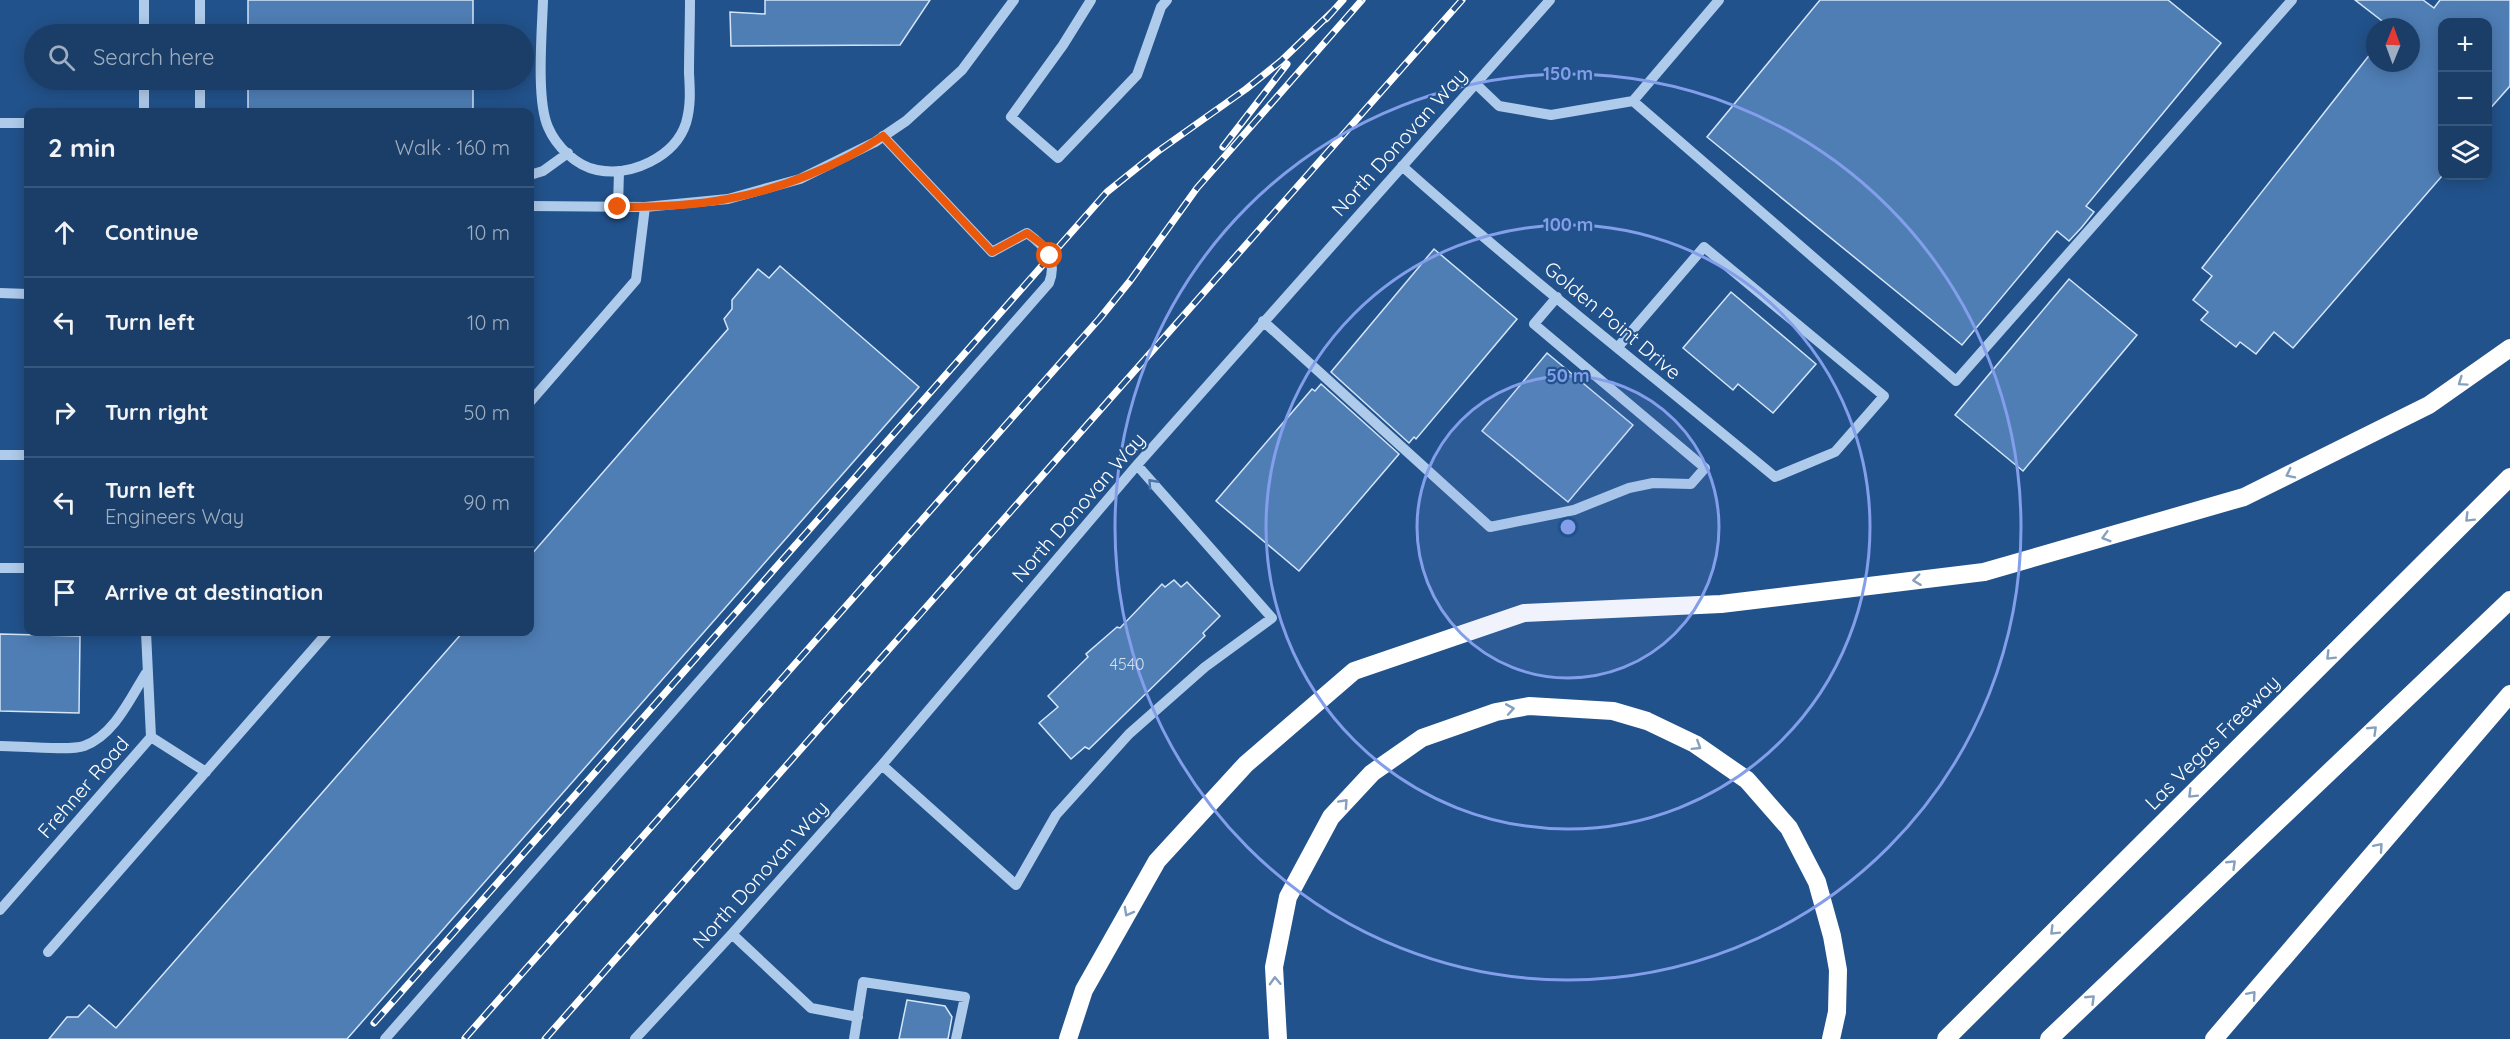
<!DOCTYPE html>
<meta charset="utf-8">
<style>
:root{--surface:#1a3e68;--page:#274971;--text:#f1f3f6;--muted:#9faec0;--line:#38577c}
body{margin:0;font-family:Quicksand,sans-serif;background:var(--page);color:var(--text)}
.controls{position:absolute;right:18px;top:18px;display:grid;overflow:hidden;border-radius:12px;box-shadow:0 3px 15px #0003}
.controls button{width:54px;height:54px;display:grid;place-items:center;padding:0;border:0;border-bottom:2px solid var(--line);background:var(--surface);color:var(--text);font:30px sans-serif}
.compass{position:absolute;left:2366px;top:18px;width:54px;height:54px;border-radius:50%;background:var(--surface);box-shadow:0 3px 15px #0003;rotate:1deg}
.stop{position:absolute;width:18px;height:18px;margin:-14px;border:4px solid #ea580c;border-radius:50%;background:#fff}
.stop.end{background:#ea580c;border-color:#fff;box-shadow:0 2px 6px #0008}
.list{margin:0;padding:0;list-style:none}
h2{display:flex;justify-content:space-between;align-items:center;height:78px;margin:0;padding:0 24px;font-size:26px}
h2 small{font-size:20px;font-weight:400;color:var(--muted)}
.list li{display:grid;grid-template-columns:39px 1fr auto;gap:18px;align-items:center;box-sizing:border-box;height:90px;padding:0 24px;border-top:2px solid var(--line)}
.list b{display:block;font-size:22px;white-space:nowrap}
.list p{margin:0;font-size:20px;white-space:nowrap;color:var(--muted)}
.list em{font-size:20px;font-style:normal;color:var(--muted)}
.icon{flex:none;width:33px;height:33px;fill:none;stroke:currentColor;stroke-width:2;stroke-linecap:round;stroke-linejoin:round}
.map{position:relative;flex:none;width:2510px;height:1039px;overflow:hidden}
.search{position:absolute;background:var(--surface);box-shadow:0 3px 15px #0003;left:24px;top:24px;width:510px;height:66px;display:flex;align-items:center;gap:15px;box-sizing:border-box;padding:0 21px;border-radius:33px;color:var(--muted);font-size:22px}
.panel{position:absolute;background:var(--surface);box-shadow:0 3px 15px #0003;left:24px;top:108px;width:510px;height:528px;border-radius:12px}
.map>svg:first-child{display:block}
.building{fill:#4f7eb5;stroke:#d4e5f8;stroke-width:1.5}
.lines{fill:none;stroke-linecap:round;stroke-linejoin:round}
.minor{stroke:#afcbeb;stroke-width:10}
.highway{stroke:#fff;stroke-width:18}
.rail-casing{stroke:#fff;stroke-width:7}
.rail{stroke:#22528b;stroke-width:4.5;stroke-dasharray:14;stroke-linecap:butt}
.oneway{stroke:#85a0bf}
.oneway2{stroke:#4c76a8}
.route{stroke:#ea580c;stroke-width:8}
.ring{fill:none;stroke:#839eea;stroke-width:3}
.labels{text-anchor:middle;dominant-baseline:central;stroke-width:4.5;stroke-linejoin:round;paint-order:stroke}
.number-label{font-size:16px;fill:#d3dfec}
.street-label{font-size:20px;fill:#fff;stroke:#22528b}
.centre{fill:#839eea;stroke:#22528b;stroke-width:3}
.ring-label{font-size:18px;text-anchor:middle;font-weight:bold;fill:#839eea;stroke:#22528b;stroke-width:4.5;stroke-linejoin:round;paint-order:stroke}
</style>
<div class="map">
<svg width="2510" height="1039" viewBox="0 0 2510 1039">
<rect width="100%" height="100%" fill="#22528b"/>
<path class="building" d="M248,0H473V34H248Z
M765,0H930L900,45L731,46L730,12L765,14Z
M1820,0H2168L2221,43L2086,206L2094,212L2082,227L2069,241L2057,231L1962,345L1707,137Z
M2355,0H2423L2434,8L2440,0H2510V86L2487,112V22H2442V176L2293,348L2274,332L2256,354L2240,342L2236,347L2201,320L2208,312L2193,300L2212,276L2202,268L2375,48V63H2411V27H2390Z
M248,80H473V112H248Z
M1434,249L1517,319L1416,439L1414,437L1409,443L1331,372Z
M780,266L919,387L347,1039H49L67,1017H78L89,1005L116,1028L463,632H530V556L728,329L724,319L732,309V300L758,269L769,278Z
M2069,279L2137,335L2023,471L1955,415Z
M1731,292L1816,364L1773,413L1738,384L1733,390L1683,348Z
M1547,353L1633,425L1568,502L1482,431Z
M1321,384L1399,454L1299,571L1216,501L1312,389L1315,391Z
M1174,580L1181,587L1187,582L1220,616L1203,633L1205,636L1089,749L1085,747L1071,759L1039,723L1058,707L1048,696L1088,657L1086,654L1117,627L1120,628L1162,584L1165,587Z
M0,634L80,636L79,713L0,711Z
M907,1000L945,1006L952,1017L948,1039H899Z"/>
<g class="lines">
<path class="minor" d="M543,0C542,32 536,100 548,127C556,146 576,166 597,170C631,177 675,157 686,123C691,106 690,90 689,73C689,49 690,24 690,0
M1091,0L1063,45L1011,117L1058,158L1137,75L1161,7L1167,0
M144,34V0
M200,34V0
M1476,84L1499,106L1551,115L1633,101L1719,0
M1633,101L1956,381L2292,0
M144,112V80
M200,112V80
M0,123H28
M1402,166C1523,274 1651,374 1775,477L1835,452L1884,396L1704,247L1618,347
M530,175L543,171L568,153
M530,206L645,207L728,199L800,179L875,142L906,121L962,70L1014,0
M618,207L619,171
M0,293L28,294
M1263,321L1490,527L1574,510L1629,488L1653,483L1691,484L1705,468L1534,324L1557,297
M530,402L636,280L645,207
M0,455H28
M0,568H28
M151,737L206,772
M0,746C17,746 71,751 84,746C114,735 130,699 146,673
M882,765L1016,885L1056,815L1129,734L1205,667L1272,618L1137,465
M0,910L151,737L146,632
M732,934L811,1008L858,1017
M48,952L328,632
M385,1039L1049,283C1058,260 1045,246 1027,233L992,252L883,136
M635,1039L732,934L882,765L1137,465L1550,0
M854,1039L863,982L965,997L956,1039"/>
<path class="highway" d="M1068,1039L1084,990L1157,861L1246,764L1354,671L1524,613L1721,604L1984,572L2244,497L2429,405L2510,348
M1278,1039L1274,967L1288,897L1331,817L1372,773L1422,738L1496,712L1529,706L1613,711L1647,721L1695,744L1747,780L1789,828L1817,882L1832,936L1838,970L1837,1012L1831,1039
M1946,1039L2510,477
M2049,1039L2510,600
M2214,1039L2510,694"/>
<g class="rail-casing">
<path id="rail" d="M1326,19L1343,0
M1223,147L1287,64
M374,1023L1107,192L1157,152L1246,89L1281,61L1332,12
M465,1038L1100,318L1130,281L1197,188L1362,0
M545,1039L1462,0"/>
</g>
<use href="#rail" class="rail"/>
</g>
<defs><path id="oneway-chevron" d="M-2-3.5L2.5 0L-2 3.5" fill="none" stroke-width="1.6" stroke-linecap="round" stroke-linejoin="round" transform="scale(1.5)"/></defs>
<g class="oneway">
<use href="#oneway-chevron" transform="translate(2462 382) rotate(145)"/>
<use href="#oneway-chevron" transform="translate(2290 474) rotate(154)"/>
<use href="#oneway-chevron" transform="translate(2469 518) rotate(135)"/>
<use href="#oneway-chevron" transform="translate(2106 537) rotate(164)"/>
<use href="#oneway-chevron" transform="translate(1917 580) rotate(173)"/>
<use href="#oneway-chevron" transform="translate(2330 656) rotate(135)"/>
<use href="#oneway-chevron" transform="translate(1510 709) rotate(-10)"/>
<use href="#oneway-chevron" transform="translate(2373 730) rotate(-44)"/>
<use href="#oneway-chevron" transform="translate(1697 746) rotate(32)"/>
<use href="#oneway-chevron" transform="translate(2192 794) rotate(135)"/>
<use href="#oneway-chevron" transform="translate(1344 803) rotate(-47)"/>
<use href="#oneway-chevron" transform="translate(2379 847) rotate(-49)"/>
<use href="#oneway-chevron" transform="translate(2232 864) rotate(-44)"/>
<use href="#oneway-chevron" transform="translate(1128 912) rotate(119)"/>
<use href="#oneway-chevron" transform="translate(2054 931) rotate(135)"/>
<use href="#oneway-chevron" transform="translate(1275 981) rotate(-92)"/>
<use href="#oneway-chevron" transform="translate(2252 995) rotate(-49)"/>
<use href="#oneway-chevron" transform="translate(2091 999) rotate(-44)"/>
</g>
<use class="oneway2" href="#oneway-chevron" transform="translate(1152 483) rotate(-132)"/>
<g class="lines">
<path class="route" d="M618,207C654,207 692,206 727,199C779,190 840,165 883,136L992,252L1027,233L1046,247L1050,256"/>
</g>
<circle cx="1568" cy="527" r="151" fill="#839eea" fill-opacity=".12"/>
<g class="ring">
<circle cx="1568" cy="527" r="151"/>
<circle cx="1568" cy="527" r="302"/>
<circle cx="1568" cy="527" r="453"/>
</g>
<g class="labels">
<g class="number-label">
<text x="1127" y="664">4540</text>
</g>
<g class="street-label">
<text transform="translate(1399 142) rotate(-48)">North Donovan Way</text>
<text transform="translate(1613 320) rotate(40)">Golden Point Drive</text>
<text transform="translate(1078 507) rotate(-49)">North Donovan Way</text>
<text transform="translate(2212 742) rotate(-45)">Las Vegas Freeway</text>
<text transform="translate(83 787) rotate(-49)">Frehner Road</text>
<text transform="translate(760 874) rotate(-48)">North Donovan Way</text>
</g>
</g>
<circle cx="1568" cy="527" r="9" class="centre"/>
<g class="ring-label">
<text x="1568" y="80">150 m</text>
<text x="1568" y="231">100 m</text>
<text x="1568" y="382">50 m</text>
</g>
</svg>
<div class="controls">
<button>+</button>
<button>−</button>
<button><svg class="icon" aria-label="layers" viewBox="0 0 24 24"><path d="M12 4l9 5-9 5-9-5zM3 14l9 5 9-5"/></svg></button>
</div>
<svg class="compass" viewBox="-18 -18 36 36"><path d="M0-13l5 13h-10z" fill="#e53935"/><path d="M0 13l5-13h-10z" fill="#9faec0"/></svg>
<div class="stop" style="left:1050px;top:256px"></div>
<div class="stop end" style="left:618px;top:207px"></div>
<div class="search"><svg class="icon" aria-label="search" viewBox="0 0 24 24"><circle cx="10" cy="10" r="6"/><path d="M15 15l6 6"/></svg>Search here</div>
<section class="panel">
<h2>2 min<small>Walk · 160 m</small></h2>
<ul class="list">
<li><svg class="icon" aria-label="ahead" viewBox="0 0 24 24"><path d="M12 20V5M6 11l6-6 6 6"/></svg><div><b>Continue</b></div><em>10 m</em></li>
<li><svg class="icon" aria-label="left" viewBox="0 0 24 24"><path d="M17 20v-9H6M10 6l-5 5 5 5"/></svg><div><b>Turn left</b></div><em>10 m</em></li>
<li><svg class="icon" aria-label="right" viewBox="0 0 24 24"><path d="M7 20v-9h11M14 6l5 5-5 5"/></svg><div><b>Turn right</b></div><em>50 m</em></li>
<li><svg class="icon" aria-label="left" viewBox="0 0 24 24"><path d="M17 20v-9H6M10 6l-5 5 5 5"/></svg><div><b>Turn left</b><p>Engineers Way</p></div><em>90 m</em></li>
<li><svg class="icon" aria-label="arrive" viewBox="0 0 24 24"><path d="M6 21V4h12l-3 4 3 4H6"/></svg><div><b>Arrive at destination</b></div></li>
</ul>
</section>
</div>
